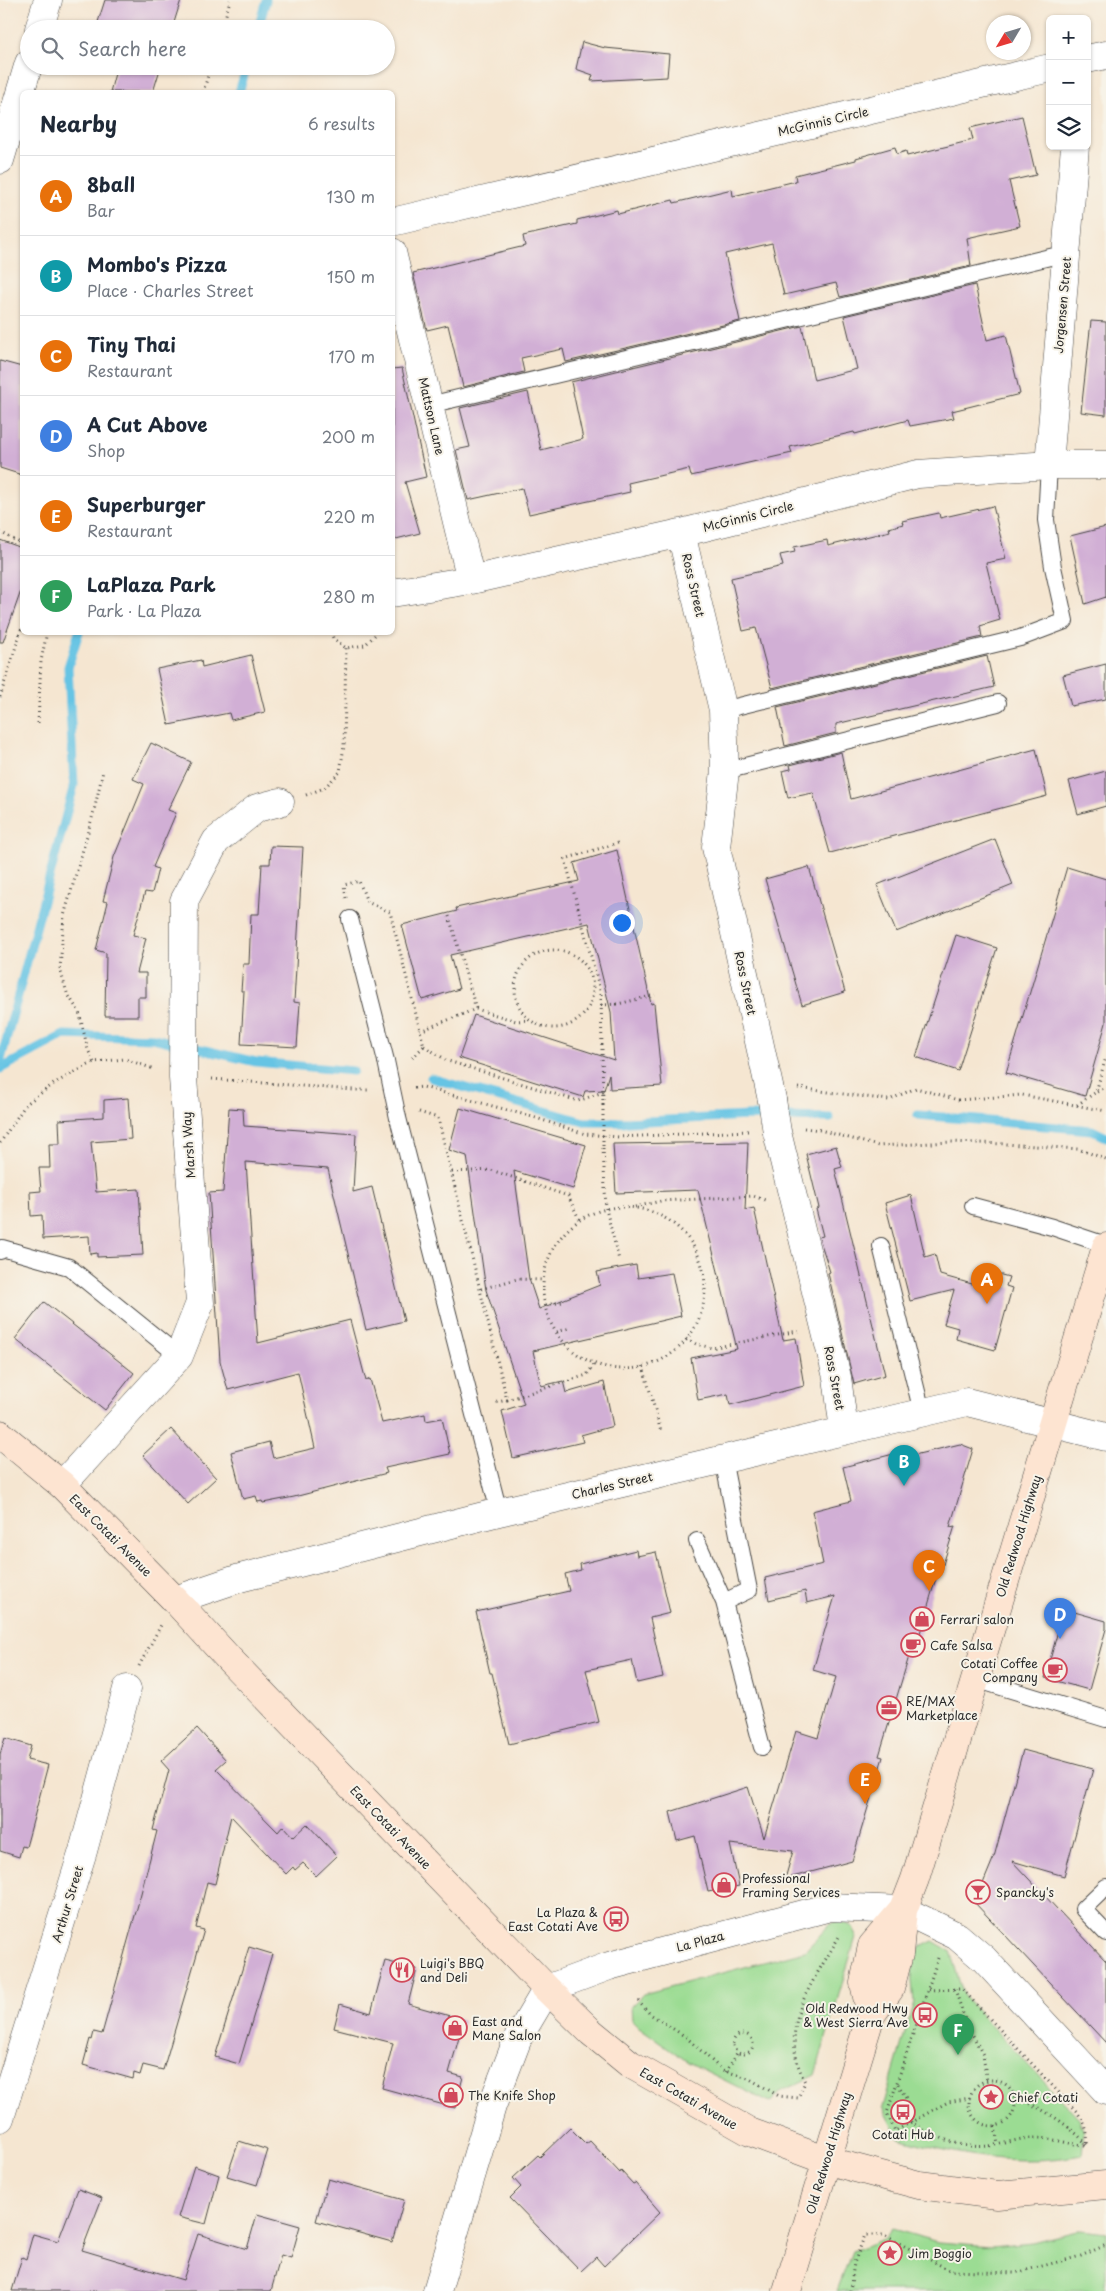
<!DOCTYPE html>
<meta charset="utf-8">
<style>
:root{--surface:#fff;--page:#f6f6f7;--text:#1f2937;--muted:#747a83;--line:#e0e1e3;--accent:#d1495b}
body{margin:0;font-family:"Playpen Sans",sans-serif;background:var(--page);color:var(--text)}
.controls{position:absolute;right:15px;top:15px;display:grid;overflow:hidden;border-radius:8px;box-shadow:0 1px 4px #0004}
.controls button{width:45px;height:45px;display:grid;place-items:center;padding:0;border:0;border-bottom:1px solid var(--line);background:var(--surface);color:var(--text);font:25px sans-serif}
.compass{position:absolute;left:986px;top:15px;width:45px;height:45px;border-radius:50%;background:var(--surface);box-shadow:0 1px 4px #0004;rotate:232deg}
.you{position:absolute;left:621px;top:922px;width:18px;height:18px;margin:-12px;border:4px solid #fff;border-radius:50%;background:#1a73e8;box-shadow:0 0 0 8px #1a73e833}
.badge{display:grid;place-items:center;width:32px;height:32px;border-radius:50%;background:var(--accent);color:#fff;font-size:16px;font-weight:700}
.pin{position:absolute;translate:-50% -41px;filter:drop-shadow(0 1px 2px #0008)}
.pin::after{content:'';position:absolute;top:26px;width:18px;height:15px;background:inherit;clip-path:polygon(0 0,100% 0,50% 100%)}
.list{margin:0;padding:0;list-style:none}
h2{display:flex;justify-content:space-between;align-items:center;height:65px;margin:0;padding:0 20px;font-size:21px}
h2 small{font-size:16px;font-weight:400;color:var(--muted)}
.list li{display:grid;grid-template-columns:32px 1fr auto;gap:15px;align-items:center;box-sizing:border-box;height:80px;padding:0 20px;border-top:1px solid var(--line)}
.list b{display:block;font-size:19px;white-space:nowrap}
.list p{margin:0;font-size:16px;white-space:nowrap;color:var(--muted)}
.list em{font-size:16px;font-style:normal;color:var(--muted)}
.icon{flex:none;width:28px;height:28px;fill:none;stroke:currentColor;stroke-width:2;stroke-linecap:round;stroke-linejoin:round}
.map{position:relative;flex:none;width:1106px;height:2291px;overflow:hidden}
.search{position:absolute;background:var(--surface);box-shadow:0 1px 4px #0004;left:20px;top:20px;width:375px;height:55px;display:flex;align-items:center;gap:12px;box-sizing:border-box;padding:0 18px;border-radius:28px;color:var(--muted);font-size:19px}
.panel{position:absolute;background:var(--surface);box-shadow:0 1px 4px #0004;left:20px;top:90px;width:375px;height:545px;border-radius:8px}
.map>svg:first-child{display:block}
.green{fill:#9bdc93;stroke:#63845f}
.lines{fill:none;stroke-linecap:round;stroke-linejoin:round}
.stream{stroke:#66c4e4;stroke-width:9}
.building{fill:#d1afd5}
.service-casing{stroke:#494744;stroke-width:18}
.minor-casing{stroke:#494744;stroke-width:29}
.secondary-casing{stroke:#494744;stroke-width:29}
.path{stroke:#494744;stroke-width:3;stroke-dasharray:1 4;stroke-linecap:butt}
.service{stroke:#fff;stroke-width:16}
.minor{stroke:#fff;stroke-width:28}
.secondary{stroke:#fde4d1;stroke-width:28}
.service-bridge-casing{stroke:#494744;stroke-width:18;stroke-linecap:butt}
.minor-bridge-casing{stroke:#494744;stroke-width:29;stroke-linecap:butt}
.path-bridge{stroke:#494744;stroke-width:3;stroke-dasharray:1 4;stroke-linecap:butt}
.service-bridge{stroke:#fff;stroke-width:16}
.minor-bridge{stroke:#fff;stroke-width:28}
.labels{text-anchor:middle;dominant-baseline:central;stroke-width:4;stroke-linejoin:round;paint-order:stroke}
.street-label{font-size:12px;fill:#2b2b2b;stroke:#f7f3e8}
.poi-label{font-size:12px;fill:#2b2b2b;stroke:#f7f3e8;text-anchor:start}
</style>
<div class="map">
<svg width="1106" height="2291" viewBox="0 0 1106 2291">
<rect width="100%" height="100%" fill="#f7f3e8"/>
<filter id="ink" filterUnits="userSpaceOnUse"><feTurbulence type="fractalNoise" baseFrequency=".02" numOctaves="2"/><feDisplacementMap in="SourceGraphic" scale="10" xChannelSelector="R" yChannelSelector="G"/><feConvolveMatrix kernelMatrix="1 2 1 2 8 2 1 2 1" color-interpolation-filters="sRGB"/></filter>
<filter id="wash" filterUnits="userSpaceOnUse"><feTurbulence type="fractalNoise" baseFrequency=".0096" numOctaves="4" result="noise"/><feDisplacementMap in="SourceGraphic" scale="20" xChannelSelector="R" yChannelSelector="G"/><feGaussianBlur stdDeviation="1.12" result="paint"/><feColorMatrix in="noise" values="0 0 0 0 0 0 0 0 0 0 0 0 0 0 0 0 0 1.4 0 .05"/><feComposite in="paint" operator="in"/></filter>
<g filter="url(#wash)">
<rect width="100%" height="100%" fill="#f5e6d1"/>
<path class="green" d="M839,1920L853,1927L856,1937L815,2075L780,2092L770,2103L688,2062L639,2027L632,2020L631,2006L643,1994L805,1951L831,1923Z
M933,1941L950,1951L964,1997L1079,2119L1084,2132L1082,2155C1018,2167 961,2156 899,2138L883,2107L914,2002L911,1972L919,1948Z
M892,2229L939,2242L991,2246L1032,2242L1081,2230L1106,2233V2283L1104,2291H837L852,2251L884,2239Z"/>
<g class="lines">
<path class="stream" d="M258,29L266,0
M239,92L247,66
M0,1063L74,785L68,667L79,632
M0,1069L64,1035L153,1038L256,1062L353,1071
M431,1078L584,1122H626L749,1116L830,1118
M918,1115L1092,1130L1106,1137"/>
</g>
<g id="blocks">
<path class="building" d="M105,0H181L172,29H120L98,22Z
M582,42L605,48L669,54L667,77L591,81L593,75L576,69Z
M117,66H161L153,92H110Z
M1022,116L1036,175L1009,181L1020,226L967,238L971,266L840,297L836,283L784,295L772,243L725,254L740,321L566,362L563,349L521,358L524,372L463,387L448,325L427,330L413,273L525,246L523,236L577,224V220L617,210L618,214L673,200L674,203L732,189L733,196L796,181L795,175L856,160V158L895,147L897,154L906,151L907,156L973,140L970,128Z
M975,285L987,340L1006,335L1020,394L952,411L954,418L910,426L908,420L855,434L854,432L790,447L792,453L691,476L689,469L628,483L630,492L529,514L522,488L468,500L456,450L470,447L460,408L528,392L541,450L583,439L571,382L802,326L814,380L857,369L844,316Z
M1091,321L1106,322V415L1081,412Z
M0,361L22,367V475L0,468Z
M402,368L426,477L405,482L420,533L392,540V369Z
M993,506L1006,559L986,563L1000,620L980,626L982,637L772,688L756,628L743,631L731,578L783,566L780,555L795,552L794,547L827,540L828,546L890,531L889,528L903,524L902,521L939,513L940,518Z
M1106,527V597L1085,604L1070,536Z
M0,540L22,548V588L3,642H0Z
M251,655L265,712L231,720L229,713L169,725L157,669L201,660L202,667Z
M987,656L994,687L836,724V733L785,746L777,707Z
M1106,664V699L1071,706L1063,675Z
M151,743L191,762L168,810L176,813L153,867L158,869L152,893L145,892L133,935L146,938L137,973H146V997H138V1016H105L106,953L96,950L108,902L103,901L114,857L144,784L133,779Z
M1036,749L1047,796L830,853L813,793L788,798L782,771L791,769L790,765L841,752L851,799Z
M1106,771V806L1078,814L1069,781Z
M995,839L1013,885L896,932L877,885Z
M271,846L303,847L294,1002L300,1003L297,1047L241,1044L244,991H241L243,964H249L251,914H259L262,864H270Z
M617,850L651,1004L654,1003L662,1086L610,1089L609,1074L604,1090L585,1091L583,1097L459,1058L474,1015L614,1060L611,1012L589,923L450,955L459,989L422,1000L402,925L457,911L456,908L579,881L574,863Z
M809,867L845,992L802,1005L765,879Z
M1067,867L1106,879V1023L1085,1096L1006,1073Z
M956,935L997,948L958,1071L916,1057Z
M128,1098L131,1139L91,1142L96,1192L139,1189L143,1255L97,1257V1253L90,1254L89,1236L43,1239L42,1215L31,1216L30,1192L41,1191L39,1168H50L49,1144H60L59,1120L104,1117V1100Z
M229,1108L243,1109L244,1126L356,1134L353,1192L372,1187L404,1321L366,1330L328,1169L246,1162L258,1343L350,1320L366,1381L370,1379L382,1423L425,1414L426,1421L442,1418L450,1454L385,1468L387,1473L294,1497L263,1503L262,1501L258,1502L256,1496L243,1499L231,1452L269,1442L273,1458L315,1448L298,1372L228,1390L220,1361L209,1193L223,1192Z
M460,1108L586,1145L573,1189L514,1171L529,1279L539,1309L600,1285L597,1272L636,1265L638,1278L672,1273L681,1316L533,1351L541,1386L563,1381L566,1393L604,1382L613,1426L581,1435L583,1442L513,1458L502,1411L524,1404L486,1290L467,1156L449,1150Z
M748,1142L745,1210L754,1208L783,1340L796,1338L804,1386L730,1405L728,1394L698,1400L691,1358L737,1349L698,1190L616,1193L613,1144Z
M836,1146L842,1167L835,1169L885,1375L854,1384L828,1273L830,1272L819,1237L823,1236L816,1209L819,1208L806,1154Z
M911,1195L925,1257L935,1254L940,1275L972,1284L974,1277L981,1279L983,1270L1009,1277L1006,1286L1012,1288L995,1350L956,1339L958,1328L944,1324L954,1290L910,1301L885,1203Z
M44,1302L134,1373L105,1410L15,1339Z
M171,1429L216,1478L188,1504L143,1455Z
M960,1444L973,1449L950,1527L955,1526L941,1571H938L914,1654L910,1653L879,1756L883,1757L852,1861L785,1879L793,1851L730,1844L739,1886L708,1892L695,1836L677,1841L670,1812L748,1787L764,1838L796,1731L818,1738L836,1677L813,1670L835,1596L807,1603L805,1591L769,1600L765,1578L823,1564L812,1511L851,1501L843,1467L909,1450L910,1456Z
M636,1550L637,1556L656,1552L670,1613L650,1618L663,1677L637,1683L632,1660L586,1670L599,1722L509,1744L492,1673H490L476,1612L569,1591L565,1574L581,1570L580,1564Z
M1064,1609L1106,1621V1629L1089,1690L1045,1678Z
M197,1728L226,1760L216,1769L278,1832L283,1826L293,1837L307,1824L337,1856L316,1876L303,1863L295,1870L293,1867L286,1874L231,1816L215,1884L207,1882L196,1928L204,1930L163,2070L143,2065L140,2075L134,2073L133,2079L83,2065L90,2039L92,2040L94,2032L102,2034L139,1901L157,1831L153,1830L169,1770L161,1761Z
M5,1738L31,1746L27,1760L48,1765L26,1847L22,1846L19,1857L0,1851V1754Z
M1023,1750L1093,1769L1064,1876L1012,1861L1106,1961V2043L975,1903L994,1857Z
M249,1947L272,1954L239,2064L215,2057Z
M385,1961L417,1969L408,2004L464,2020L449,2073L463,2077L455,2108L382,2088L393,2043L334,2028L340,2004L371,2013Z
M570,2128L586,2144L590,2141L620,2173L621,2171L633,2184L635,2183L660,2212L604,2266L596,2257L581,2271L510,2198L521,2187L513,2178L538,2155L540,2157Z
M239,2141L268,2150L257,2185L227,2176Z
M194,2166L219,2175L206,2224L178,2217Z
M328,2179L404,2200L392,2242L316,2221Z
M78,2189L102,2198L82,2250L183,2280L198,2234L247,2249L257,2214L300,2226L291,2258L281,2255L271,2291H12L22,2257L26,2259L33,2234L58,2241Z"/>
</g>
</g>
<g filter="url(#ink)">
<use href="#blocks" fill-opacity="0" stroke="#494744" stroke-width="1"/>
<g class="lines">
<g class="service-casing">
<path id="service" d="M429,405L1067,253
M723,710L1020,638L1065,621L1053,567L1046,520L1049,465
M725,771L998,703
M350,919L386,1061
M398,1118L499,1512
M973,1206L1052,1227L1106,1245
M881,1246L922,1412
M0,1251L2,1248L69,1267L179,1356
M723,1459L749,1590L724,1602L762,1747
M697,1541L724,1602
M975,1679L1106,1719
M1106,1887L1083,1909L1106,1933"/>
</g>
<g class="minor-casing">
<path id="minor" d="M39,29L48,0
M1087,59L1106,55
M0,160L29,63
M392,222L1050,68
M392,252L471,580
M1049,465L1075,146
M681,533L723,710L725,771L716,847L772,1100
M392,593L471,580L681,533L918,474L1049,465H1106
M777,1132L837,1377L844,1430
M62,1485L179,1356L200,1303L183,1078L184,901L216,841L257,808L280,802
M175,1600L240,1578L499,1512L967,1402L1106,1437
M0,2118L83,1851L127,1689
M437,2291L492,2106L518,2038L547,1989L609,1966L830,1907L903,1910L957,1936L984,1959L1106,2091"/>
</g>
<g class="secondary-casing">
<path id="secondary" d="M0,1434L62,1485L175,1600L230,1660L547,1989L591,2032L630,2064L750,2132L825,2160L919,2185L997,2195L1106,2185
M871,2015L864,1983L872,1946L903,1910
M787,2291L871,2015L890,1989L899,1954L903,1910L915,1879L1106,1247"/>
</g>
<path class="path" d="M222,29L230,0
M203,92L211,66
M0,532L22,544
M331,632L333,638L346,648L365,645L378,632
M0,697L22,627
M38,723L41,661L47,632
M306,795L324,788L340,772L344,746L346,648
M346,898L344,885L359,881L367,902L390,912L424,1046L412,1058
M449,916L476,1009
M515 989a39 39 0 1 1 78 0a39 39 0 1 1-78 0Z
M601,1005L618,1004L655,995
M420,1031L476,1009L516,1021L529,1020
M424,1046L448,1061L578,1101L603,1092
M94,1062L88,1050L79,1012L67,993L60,969L64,916L94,811L103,771
M212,1079L354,1090H370
M414,1088L423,1087L533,1117L585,1134L619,1137L748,1131
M798,1088L889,1100L916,1088L958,1100L1022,1095L1106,1111
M1097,1092L1106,1088
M603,1105L601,994L565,859L621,842
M1077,1105L1096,1092L1106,1057
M419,1112L438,1118L507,1400L493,1403
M804,1128L820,1130L878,1146L951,1142L1006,1144L1078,1149L1106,1159
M0,1143L26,1104L55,1083L94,1062L125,1059L154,1069
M603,1148L606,1209L619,1260
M452,1172L491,1170L568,1196L580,1221
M635,1207L661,1201L753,1196L765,1200
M543 1288a81 81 0 1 1 162 0a81 81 0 1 1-162 0Z
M481,1289L517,1279L544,1280
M546,1305L562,1302
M557,1332L570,1328
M686,1339L696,1344L712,1348L798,1331
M643,1366L661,1432
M507,1400L587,1375L595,1363
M139,1666L161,1625
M938,1958L887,2113L895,2131L948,2102L970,2098
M955,1989L965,2020L983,2055L987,2081
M638,2001L650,2014L686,2037L722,2070L748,2078L779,2096L798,2098L805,2082C776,2024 812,1985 840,1935
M733 2044a10 10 0 1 1 20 0a10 10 0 1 1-20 0Z
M726,2072L737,2053
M969 2103a23 23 0 1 1 46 0a23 23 0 1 1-46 0Z
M898,2084L907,2100L911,2122C937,2138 964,2151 995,2145C1008,2143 1020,2138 1033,2138C1051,2137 1069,2145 1087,2145C1088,2131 1086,2124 1077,2112L962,1989L928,1990
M1015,2099C1036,2103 1073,2127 1087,2145
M995,2126L998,2145
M850,2291L854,2263L865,2235H884L951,2271L1015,2273L1081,2256L1106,2245"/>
<use href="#service" class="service"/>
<use href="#minor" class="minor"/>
<use href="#secondary" class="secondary"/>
<g class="service-bridge-casing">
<path id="service-bridge" d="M386,1061L398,1118"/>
</g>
<g class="minor-bridge-casing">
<path id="minor-bridge" d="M772,1100L777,1132"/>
</g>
<path class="path-bridge" d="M603,1105V1148"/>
<use href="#service-bridge" class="service-bridge"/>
<use href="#minor-bridge" class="minor-bridge"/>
</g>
</g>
<defs>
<g id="shop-ring" transform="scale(1.25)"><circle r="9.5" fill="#f7f3e8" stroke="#d1495b" stroke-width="1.5"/><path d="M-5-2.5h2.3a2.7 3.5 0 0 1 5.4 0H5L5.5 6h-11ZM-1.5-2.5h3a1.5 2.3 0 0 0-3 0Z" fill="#d1495b"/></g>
<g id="cafe-ring" transform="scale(1.25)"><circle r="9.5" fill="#f7f3e8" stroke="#d1495b" stroke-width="1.5"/><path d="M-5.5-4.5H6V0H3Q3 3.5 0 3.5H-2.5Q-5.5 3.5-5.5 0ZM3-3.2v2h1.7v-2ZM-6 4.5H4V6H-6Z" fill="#d1495b"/></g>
<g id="office-ring" transform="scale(1.25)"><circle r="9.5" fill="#f7f3e8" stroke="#d1495b" stroke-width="1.5"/><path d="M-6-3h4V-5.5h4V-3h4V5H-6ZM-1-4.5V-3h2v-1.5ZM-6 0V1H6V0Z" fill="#d1495b"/></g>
<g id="bar-ring" transform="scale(1.25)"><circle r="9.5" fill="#f7f3e8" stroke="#d1495b" stroke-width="1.5"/><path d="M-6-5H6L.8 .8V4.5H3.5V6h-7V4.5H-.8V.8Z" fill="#d1495b"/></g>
<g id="bus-ring" transform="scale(1.25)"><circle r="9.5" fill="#f7f3e8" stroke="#d1495b" stroke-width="1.5"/><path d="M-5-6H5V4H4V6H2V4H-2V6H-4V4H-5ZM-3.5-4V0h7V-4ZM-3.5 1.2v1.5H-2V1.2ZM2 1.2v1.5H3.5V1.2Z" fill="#d1495b"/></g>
<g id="restaurant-ring" transform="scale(1.25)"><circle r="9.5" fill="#f7f3e8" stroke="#d1495b" stroke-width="1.5"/><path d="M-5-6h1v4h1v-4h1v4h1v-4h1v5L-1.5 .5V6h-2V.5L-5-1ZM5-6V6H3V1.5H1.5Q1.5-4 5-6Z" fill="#d1495b"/></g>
<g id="sight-ring" transform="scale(1.25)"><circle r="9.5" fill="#f7f3e8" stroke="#d1495b" stroke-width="1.5"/><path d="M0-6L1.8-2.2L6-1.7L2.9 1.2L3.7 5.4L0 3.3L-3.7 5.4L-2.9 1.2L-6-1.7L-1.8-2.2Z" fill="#d1495b"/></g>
</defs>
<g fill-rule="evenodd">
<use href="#shop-ring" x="922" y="1619"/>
<use href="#cafe-ring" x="913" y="1645"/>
<use href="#cafe-ring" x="1055" y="1670"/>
<use href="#office-ring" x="889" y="1708"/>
<use href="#shop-ring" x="724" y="1885"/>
<use href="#bar-ring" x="978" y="1892"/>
<use href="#bus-ring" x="616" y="1919"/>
<use href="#restaurant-ring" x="402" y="1970"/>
<use href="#bus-ring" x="925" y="2015"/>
<use href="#shop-ring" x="455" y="2028"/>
<use href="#shop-ring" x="451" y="2095"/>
<use href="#sight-ring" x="991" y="2097"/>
<use href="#bus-ring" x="903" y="2112"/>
<use href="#sight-ring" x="890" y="2253"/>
</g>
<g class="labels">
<g class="street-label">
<text transform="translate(823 121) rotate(-13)">McGinnis Circle</text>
<text transform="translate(1062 305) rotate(-85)">Jorgensen Street</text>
<text transform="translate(432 416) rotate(77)">Mattson Lane</text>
<text transform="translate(748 516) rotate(-14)">McGinnis Circle</text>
<text transform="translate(694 585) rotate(77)">Ross Street</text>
<text transform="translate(746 983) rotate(78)">Ross Street</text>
<text transform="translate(188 1145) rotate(-94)">Marsh Way</text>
<text transform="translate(835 1378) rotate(79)">Ross Street</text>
<text transform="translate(612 1485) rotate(-13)">Charles Street</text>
<text transform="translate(111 1535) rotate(45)">East Cotati Avenue</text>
<text transform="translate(1018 1536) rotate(-73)">Old Redwood Highway</text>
<text transform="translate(391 1827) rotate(46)">East Cotati Avenue</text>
<text transform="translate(67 1904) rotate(-73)">Arthur Street</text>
<text transform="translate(700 1941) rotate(-15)">La Plaza</text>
<text transform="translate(689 2098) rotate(30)">East Cotati Avenue</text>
<text transform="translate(828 2153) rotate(-73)">Old Redwood Highway</text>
</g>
<g class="poi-label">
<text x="940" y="1619">Ferrari salon</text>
<text x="930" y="1645">Cafe Salsa</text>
<text x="1038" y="1663" text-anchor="end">Cotati Coffee<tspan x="1038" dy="14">Company</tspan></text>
<text x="906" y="1701">RE/MAX<tspan x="906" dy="14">Marketplace</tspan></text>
<text x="742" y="1878">Professional<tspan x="742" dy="14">Framing Services</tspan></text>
<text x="996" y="1892">Spancky's</text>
<text x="598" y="1912" text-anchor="end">La Plaza &amp;<tspan x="598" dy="14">East Cotati Ave</tspan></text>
<text x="420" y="1963">Luigi's BBQ<tspan x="420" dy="14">and Deli</tspan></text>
<text x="908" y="2008" text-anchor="end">Old Redwood Hwy<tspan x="908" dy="14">&amp; West Sierra Ave</tspan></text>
<text x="472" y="2021">East and<tspan x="472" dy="14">Mane Salon</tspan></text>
<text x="468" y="2095">The Knife Shop</text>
<text x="1008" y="2097">Chief Cotati</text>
<text x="903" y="2134" text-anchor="middle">Cotati Hub</text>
<text x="908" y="2253">Jim Boggio</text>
</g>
</g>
</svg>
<div class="controls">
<button>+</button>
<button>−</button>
<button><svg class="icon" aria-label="layers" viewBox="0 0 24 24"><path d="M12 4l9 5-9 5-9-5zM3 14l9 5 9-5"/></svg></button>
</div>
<svg class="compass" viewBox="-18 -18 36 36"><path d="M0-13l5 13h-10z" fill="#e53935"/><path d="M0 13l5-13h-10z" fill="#747a83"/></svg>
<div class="you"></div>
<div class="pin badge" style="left:987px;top:1304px;background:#e8710a">A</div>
<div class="pin badge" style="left:904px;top:1486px;background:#0f9aa8">B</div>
<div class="pin badge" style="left:929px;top:1591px;background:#e8710a">C</div>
<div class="pin badge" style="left:1060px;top:1639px;background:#3f7fe0">D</div>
<div class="pin badge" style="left:865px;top:1804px;background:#e8710a">E</div>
<div class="pin badge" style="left:958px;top:2055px;background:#2e9e5b">F</div>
<div class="search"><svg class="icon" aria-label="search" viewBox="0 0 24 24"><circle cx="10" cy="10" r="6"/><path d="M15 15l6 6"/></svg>Search here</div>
<section class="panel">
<h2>Nearby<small>6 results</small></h2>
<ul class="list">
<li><span class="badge" style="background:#e8710a">A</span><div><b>8ball</b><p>Bar</p></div><em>130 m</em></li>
<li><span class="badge" style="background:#0f9aa8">B</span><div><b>Mombo's Pizza</b><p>Place · Charles Street</p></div><em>150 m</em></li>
<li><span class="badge" style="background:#e8710a">C</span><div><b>Tiny Thai</b><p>Restaurant</p></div><em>170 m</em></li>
<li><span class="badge" style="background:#3f7fe0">D</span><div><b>A Cut Above</b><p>Shop</p></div><em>200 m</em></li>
<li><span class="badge" style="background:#e8710a">E</span><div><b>Superburger</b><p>Restaurant</p></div><em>220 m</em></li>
<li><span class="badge" style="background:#2e9e5b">F</span><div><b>LaPlaza Park</b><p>Park · La Plaza</p></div><em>280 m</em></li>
</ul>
</section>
</div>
